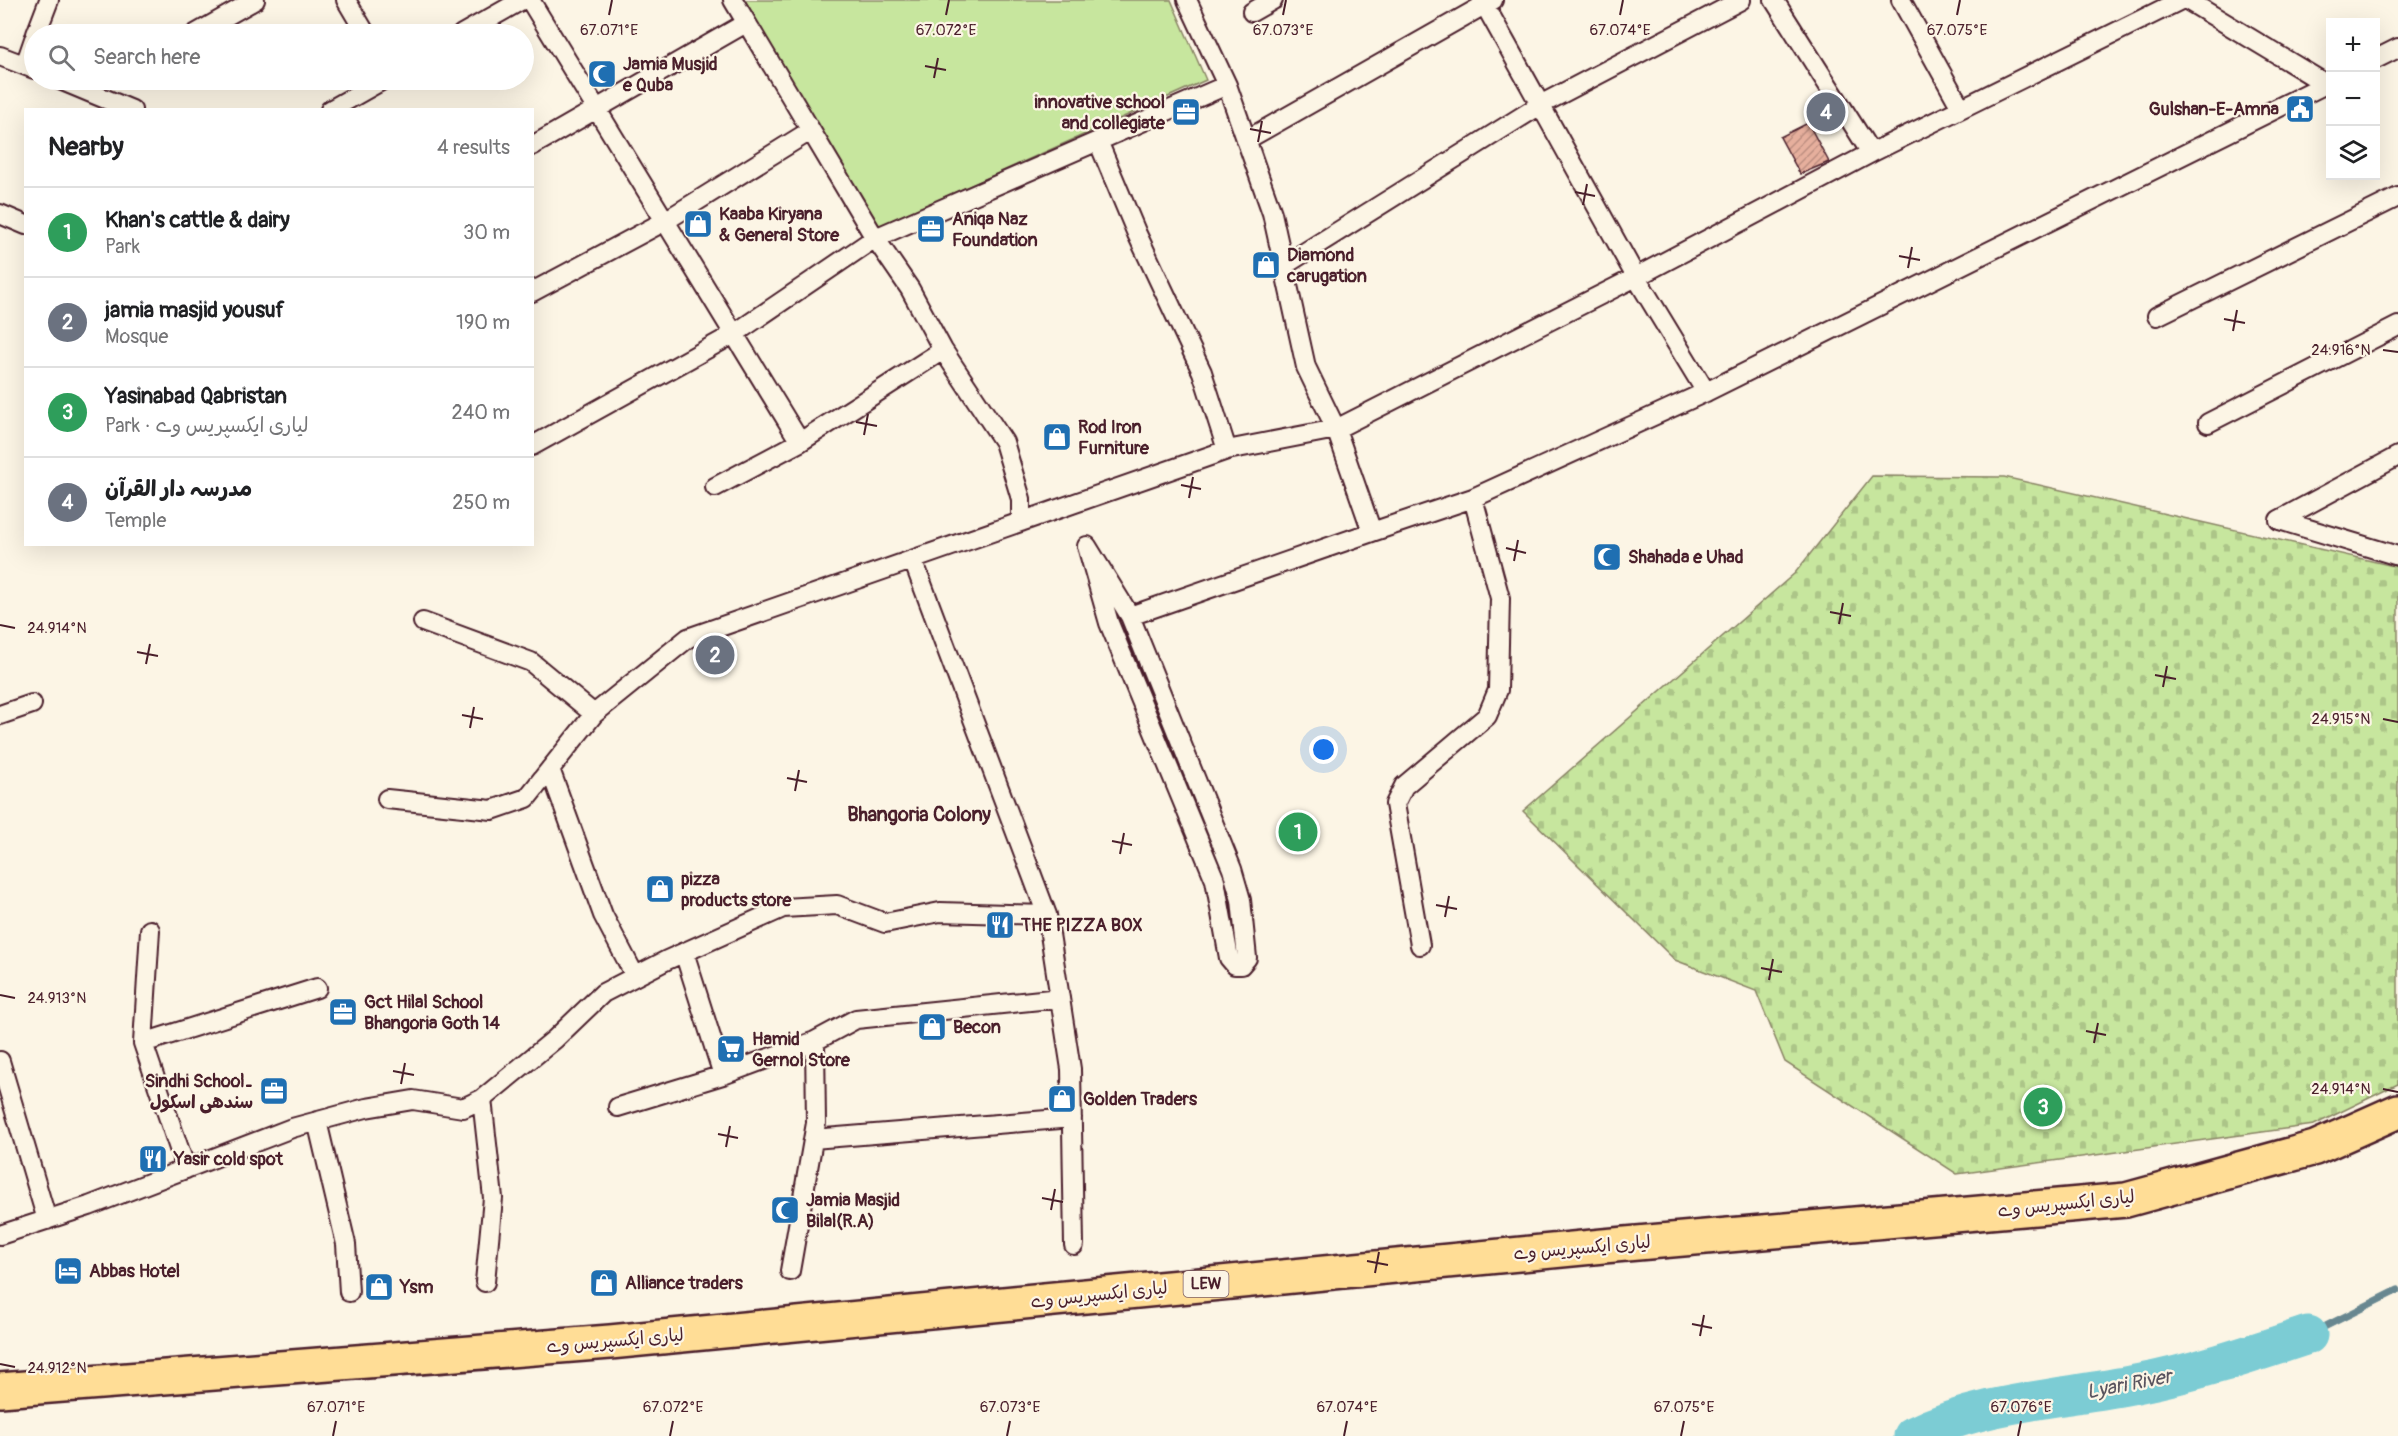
<!DOCTYPE html>
<meta charset="utf-8">
<style>
:root{--surface:#fff;--page:#f2f2f2;--text:#202124;--muted:#757577;--line:#e0e0e0;--accent:#ea580c}
body{margin:0;font-family:Pangolin,"Playpen Sans Arabic",sans-serif;background:var(--page);color:var(--text)}
.controls{position:absolute;right:18px;top:18px;display:grid;overflow:hidden;border-radius:0px;box-shadow:0 6px 24px #0002}
.controls button{width:54px;height:54px;display:grid;place-items:center;padding:0;border:0;border-bottom:2px solid var(--line);background:var(--surface);color:var(--text);font:30px sans-serif}
.you{position:absolute;left:1324px;top:750px;width:21px;height:21px;margin:-15px;border:4px solid #fff;border-radius:50%;background:#1a73e8;box-shadow:0 0 0 9px #1a73e833}
.badge{display:grid;place-items:center;width:39px;height:39px;border-radius:50%;background:var(--accent);color:#fff;font-size:20px;font-weight:700}
.pin{position:absolute;translate:-50% -50%;border:3px solid #fff;box-shadow:0 2px 6px #0006}
.list{margin:0;padding:0;list-style:none}
h2{display:flex;justify-content:space-between;align-items:center;height:78px;margin:0;padding:0 24px;font-size:26px}
h2 small{font-size:20px;font-weight:400;color:var(--muted)}
.list li{display:grid;grid-template-columns:39px 1fr auto;gap:18px;align-items:center;box-sizing:border-box;height:90px;padding:0 24px;border-top:2px solid var(--line)}
.list b{display:block;font-size:22px;white-space:nowrap}
.list p{margin:0;font-size:20px;white-space:nowrap;color:var(--muted)}
.list em{font-size:20px;font-style:normal;color:var(--muted)}
.icon{flex:none;width:33px;height:33px;fill:none;stroke:currentColor;stroke-width:2;stroke-linecap:round;stroke-linejoin:round}
.map{position:relative;flex:none;width:2398px;height:1436px;overflow:hidden}
.search{position:absolute;background:var(--surface);box-shadow:0 6px 24px #0002;left:24px;top:24px;width:510px;height:66px;display:flex;align-items:center;gap:15px;box-sizing:border-box;padding:0 21px;border-radius:33px;color:var(--muted);font-size:22px}
.panel{position:absolute;background:var(--surface);box-shadow:0 6px 24px #0002;left:24px;top:108px;width:510px;height:438px;border-radius:0px}
.map>svg:first-child{display:block}
.cemetery{fill:url(#cemetery-stones);stroke:#888264;stroke-width:1.5}
.pitch{fill:#c7e69e;stroke:#888264;stroke-width:1.5}
.lines{fill:none;stroke-linecap:round;stroke-linejoin:round}
.stream{stroke:#678790;stroke-width:7}
.river{stroke:#7bccd4;stroke-width:39}
.building{fill:url(#building-hatch);stroke:#4a1f2b;stroke-width:1.5}
.minor-casing{stroke:#4a1f2b;stroke-width:22}
.motorway-casing{stroke:#4a1f2b;stroke-width:38}
.minor{stroke:#fcf5e5;stroke-width:18}
.motorway{stroke:#ffdd96;stroke-width:33}
.ticks{fill:none;stroke:#4a1f2b;stroke-width:2}
.labels{text-anchor:middle;dominant-baseline:central;stroke-width:4.5;stroke-linejoin:round;paint-order:stroke}
.shield{fill:#fcf5e5;stroke:#7f5f63;stroke-width:1.5}
.shield-label{font-size:16px;font-weight:bold;fill:#4a1f2b}
.poi-label{font-size:18px;font-weight:bold;fill:#4a1f2b;stroke:#fcf5e5;text-anchor:start}
.street-label{font-size:18px;fill:#4a1f2b;stroke:#fcf5e5}
.neighbourhood-label{font-size:20px;font-weight:bold;fill:#4a1f2b;stroke:#fcf5e5}
.water-label{font-size:20px;font-style:italic;fill:#59535e;stroke:#fcf5e5}
.ticks-label{font-size:15px;text-anchor:middle;fill:#4a1f2b;stroke:#fcf5e5;stroke-width:4.5;stroke-linejoin:round;paint-order:stroke}
</style>
<div class="map">
<svg width="2398" height="1436" viewBox="0 0 2398 1436">
<defs>
<pattern id="cemetery-stones" width="16" height="16" patternUnits="userSpaceOnUse" patternTransform="scale(1.5)"><rect width="16" height="16" fill="#c7e69e"/><path d="M2 7V4a2 2 0 0 1 4 0v3zM10 15v-3a2 2 0 0 1 4 0v3z" fill="#acc588"/></pattern>
<pattern id="building-hatch" width="6" height="6" patternUnits="userSpaceOnUse" patternTransform="scale(1.5)"><rect width="6" height="6" fill="#e6af9d"/><path d="M-1 1l2-2M0 6l6-6M5 7l2-2" fill="none" stroke="#bc8e80"/></pattern>
</defs>
<rect width="100%" height="100%" fill="#fcf5e5"/>
<filter id="ink" filterUnits="userSpaceOnUse"><feTurbulence type="fractalNoise" baseFrequency=".0167" numOctaves="2"/><feDisplacementMap in="SourceGraphic" scale="12" xChannelSelector="R" yChannelSelector="G"/><feConvolveMatrix kernelMatrix="1 2 1 2 8 2 1 2 1" color-interpolation-filters="sRGB"/></filter>
<g filter="url(#ink)">
<path class="cemetery" d="M1872,476L2004,477L2398,567V1084L2314,1125L1957,1174L1785,1062L1756,991L1675,960L1523,811L1795,573Z"/>
<path class="pitch" d="M745,0H1171L1206,80L873,229Z"/>
<g class="lines">
<path class="stream" d="M2308,1335L2398,1290"/>
<path class="river" d="M1913,1436C1984,1401 2060,1399 2136,1384C2195,1373 2251,1354 2308,1335"/>
</g>
<path class="building" d="M1808,123L1829,162L1800,174L1780,137Z"/>
<g class="lines">
<g class="minor-casing">
<path id="minor" d="M346,0L366,34
M530,0L800,442
M733,0L875,238L1227,85
M1187,0L1227,85L1272,213L1306,367L1336,429L1372,532L1473,498L1706,392L2330,82
M1482,0L1636,277L1706,392
M1774,0L1871,153
M1901,0L1961,108
M2187,0L2326,84
M1252,12L1273,0
M36,34L49,0
M195,34L255,0
M462,34L522,0
M0,56L34,69
M2376,59L2398,48
M25,65L34,39
M60,80L132,110
M330,110L383,80
M1246,140L1493,0
M1098,141L1137,234L1202,372L1227,450
M532,146L746,23
M0,214L26,225
M1283,266L1540,105L1741,0
M532,292L665,221L810,131
M2157,316L2398,197
M2208,423L2398,326
M532,446L734,334L875,238L910,289L943,350L1004,442L1021,499V522
M715,487L800,442L943,350
M2279,520L2398,456
M2279,520L2398,556
M1087,546L1130,616L1232,869L1241,900L1247,958L1241,965H1235L1229,958L1215,880L1109,623Z
M913,560L1047,915L1071,1069L1074,1245
M1130,616L1372,532
M423,622L531,662L594,714
M0,715L32,704
M550,769L603,915L635,976
M387,799L492,810L527,798L594,714L688,638L1227,450L1336,429L1636,277L1871,153L2181,0
M150,930L143,1043L186,1169
M1420,945L1395,804L1404,786L1487,716L1498,690L1500,598L1473,498
M684,952L723,1075
M143,1043L317,988
M0,1061L47,1220
M482,1099L493,1198L485,1282
M618,1107L723,1075L815,1041L856,1019L1060,998
M317,1121L346,1244L349,1292
M813,1139L1072,1118
M0,1235L89,1206L292,1128L366,1108L413,1100L463,1108L482,1099L555,1039L603,993L667,960L783,908L837,905L885,923L940,912L1047,915
M790,1271L816,1123L815,1041"/>
</g>
<g class="motorway-casing">
<path id="motorway" d="M0,1390L610,1342L1603,1246L2126,1200L2315,1148L2398,1111"/>
</g>
<use href="#minor" class="minor"/>
<use href="#motorway" class="motorway"/>
</g>
</g>
<path class="ticks" d="M609,15L612,0M946,15L949,0M1283,15L1286,0M1620,15L1623,0M1957,15L1960,0M925,66L946,70M934,78L938,58M1250,129L1271,133M1258,142L1262,121M1575,192L1595,196M1583,205L1587,184M1899,256L1920,260M1908,268L1912,247M2224,319L2245,323M2233,331L2237,310M2383,350L2398,352M856,422L877,426M864,435L868,414M1181,485L1201,489M1189,498L1193,477M1506,548L1526,553M1514,561L1518,540M1830,612L1851,616M1839,624L1843,603M0,625L15,628M137,652L158,656M146,664L150,644M2155,675L2176,679M2163,687L2167,666M462,715L483,719M2383,719L2398,722M470,728L474,707M787,778L807,782M795,791L799,770M1112,841L1132,845M1120,854L1124,833M1436,905L1457,909M1445,917L1449,896M1761,968L1782,972M1769,980L1773,959M0,995L15,998M2086,1031L2106,1035M2094,1043L2098,1023M393,1071L414,1075M401,1084L405,1063M2383,1089L2398,1092M718,1134L738,1138M726,1147L730,1126M1042,1198L1063,1202M1051,1210L1055,1189M1367,1261L1388,1265M1375,1273L1379,1252M1692,1324L1712,1328M1700,1336L1704,1315M0,1364L15,1367M333,1436L336,1421M670,1436L673,1421M1007,1436L1010,1421M1344,1436L1347,1421M1681,1436L1684,1421M2018,1436L2021,1421"/>
<defs>
<g id="mosque-square" transform="scale(1.5)"><rect x="-9" y="-9" width="18" height="18" rx="4" fill="#1f6fb2" stroke="#fcf5e5"/><path d="M3.5-4.9A6 6 0 1 0 3.5 4.9A5 5 0 1 1 3.5-4.9Z" fill="#fff"/></g>
<g id="civic-square" transform="scale(1.5)"><rect x="-9" y="-9" width="18" height="18" rx="4" fill="#1f6fb2" stroke="#fcf5e5"/><path d="M-.6-6.5H3V-4.5H.6V-3L4-1V1h2V6H-6V1h2V-1L-.6-3ZM-1.2 2.5V6h2.4V2.5Z" fill="#fff"/></g>
<g id="office-square" transform="scale(1.5)"><rect x="-9" y="-9" width="18" height="18" rx="4" fill="#1f6fb2" stroke="#fcf5e5"/><path d="M-6-3h4V-5.5h4V-3h4V5H-6ZM-1-4.5V-3h2v-1.5ZM-6 0V1H6V0Z" fill="#fff"/></g>
<g id="shop-square" transform="scale(1.5)"><rect x="-9" y="-9" width="18" height="18" rx="4" fill="#1f6fb2" stroke="#fcf5e5"/><path d="M-5-2.5h2.3a2.7 3.5 0 0 1 5.4 0H5L5.5 6h-11ZM-1.5-2.5h3a1.5 2.3 0 0 0-3 0Z" fill="#fff"/></g>
<g id="restaurant-square" transform="scale(1.5)"><rect x="-9" y="-9" width="18" height="18" rx="4" fill="#1f6fb2" stroke="#fcf5e5"/><path d="M-5-6h1v4h1v-4h1v4h1v-4h1v5L-1.5 .5V6h-2V.5L-5-1ZM5-6V6H3V1.5H1.5Q1.5-4 5-6Z" fill="#fff"/></g>
<g id="supermarket-square" transform="scale(1.5)"><rect x="-9" y="-9" width="18" height="18" rx="4" fill="#1f6fb2" stroke="#fcf5e5"/><path d="M-6-5.5h2.5l.6 2H6L4.5 2H-2.5L-4.4-4H-6ZM-1.5 3.2a1.3 1.3 0 1 0 .1 0ZM3 3.2a1.3 1.3 0 1 0 .1 0Z" fill="#fff"/></g>
<g id="hotel-square" transform="scale(1.5)"><rect x="-9" y="-9" width="18" height="18" rx="4" fill="#1f6fb2" stroke="#fcf5e5"/><path d="M-6-4.5h1.5V1H6V5H4.5V3h-9V5H-6ZM-4 0a1.8 1.8 0 1 1 3.6 0ZM.5 0V-2.5h3Q6-2.5 6 0Z" fill="#fff"/></g>
</defs>
<g fill-rule="evenodd">
<use href="#mosque-square" x="602" y="74"/>
<use href="#civic-square" x="2300" y="109"/>
<use href="#office-square" x="1186" y="112"/>
<use href="#shop-square" x="698" y="224"/>
<use href="#office-square" x="931" y="229"/>
<use href="#shop-square" x="1266" y="265"/>
<use href="#shop-square" x="1057" y="437"/>
<use href="#mosque-square" x="1607" y="557"/>
<use href="#shop-square" x="660" y="889"/>
<use href="#restaurant-square" x="1000" y="925"/>
<use href="#office-square" x="343" y="1012"/>
<use href="#shop-square" x="932" y="1027"/>
<use href="#supermarket-square" x="731" y="1049"/>
<use href="#office-square" x="274" y="1091"/>
<use href="#shop-square" x="1062" y="1099"/>
<use href="#restaurant-square" x="153" y="1159"/>
<use href="#mosque-square" x="785" y="1210"/>
<use href="#hotel-square" x="68" y="1271"/>
<use href="#shop-square" x="604" y="1283"/>
<use href="#shop-square" x="379" y="1287"/>
</g>
<g class="labels">
<rect class="shield" x="1183.5" y="1271" width="45" height="26" rx="4.5"/>
<g class="shield-label">
<text x="1206" y="1284">LEW</text>
</g>
<g class="poi-label">
<text x="623" y="64">Jamia Musjid<tspan x="623" dy="21">e Quba</tspan></text>
<text x="1165" y="102" text-anchor="end">innovative school<tspan x="1165" dy="21">and collegiate</tspan></text>
<text x="2279" y="109" text-anchor="end">Gulshan-E-Amna</text>
<text x="719" y="214">Kaaba Kiryana<tspan x="719" dy="21">&amp; General Store</tspan></text>
<text x="952" y="219">Aniqa Naz<tspan x="952" dy="21">Foundation</tspan></text>
<text x="1287" y="255">Diamond<tspan x="1287" dy="21">carugation</tspan></text>
<text x="1078" y="427">Rod Iron<tspan x="1078" dy="21">Furniture</tspan></text>
<text x="1628" y="557">Shahada e Uhad</text>
<text x="681" y="879">pizza<tspan x="681" dy="21">products store</tspan></text>
<text x="1021" y="925">THE PIZZA BOX</text>
<text x="364" y="1002">Gct Hilal School<tspan x="364" dy="21">Bhangoria Goth 14</tspan></text>
<text x="953" y="1027">Becon</text>
<text x="752" y="1039">Hamid<tspan x="752" dy="21">Gernol Store</tspan></text>
<text x="253" y="1081" text-anchor="end">Sindhi School۔<tspan x="253" dy="21">سندھی اسکول</tspan></text>
<text x="1083" y="1099">Golden Traders</text>
<text x="174" y="1159">Yasir cold spot</text>
<text x="806" y="1200">Jamia Masjid<tspan x="806" dy="21">Bilal(R.A)</tspan></text>
<text x="89" y="1271">Abbas Hotel</text>
<text x="625" y="1283">Alliance traders</text>
<text x="400" y="1287">Ysm</text>
</g>
<g class="street-label">
<text transform="translate(2066 1204) rotate(-6)">لیاری ایکسپریس وے</text>
<text transform="translate(1582 1248) rotate(-5)">لیاری ایکسپریس وے</text>
<text transform="translate(1099 1295) rotate(-6)">لیاری ایکسپریس وے</text>
<text transform="translate(615 1341) rotate(-5)">لیاری ایکسپریس وے</text>
</g>
<g class="neighbourhood-label">
<text x="919" y="814">Bhangoria Colony</text>
</g>
<g class="water-label">
<text transform="translate(2129 1384) rotate(-11)">Lyari River</text>
</g>
</g>
<g class="ticks-label">
<text x="609" y="35">67.071°E</text>
<text x="946" y="35">67.072°E</text>
<text x="1283" y="35">67.073°E</text>
<text x="1620" y="35">67.074°E</text>
<text x="1957" y="35">67.075°E</text>
<text x="2341" y="355">24.916°N</text>
<text x="57" y="633">24.914°N</text>
<text x="2341" y="724">24.915°N</text>
<text x="57" y="1003">24.913°N</text>
<text x="2341" y="1094">24.914°N</text>
<text x="57" y="1373">24.912°N</text>
<text x="336" y="1412">67.071°E</text>
<text x="673" y="1412">67.072°E</text>
<text x="1010" y="1412">67.073°E</text>
<text x="1347" y="1412">67.074°E</text>
<text x="1684" y="1412">67.075°E</text>
<text x="2021" y="1412">67.076°E</text>
</g>
</svg>
<div class="controls">
<button>+</button>
<button>−</button>
<button><svg class="icon" aria-label="layers" viewBox="0 0 24 24"><path d="M12 4l9 5-9 5-9-5zM3 14l9 5 9-5"/></svg></button>
</div>
<div class="you"></div>
<div class="pin badge" style="left:1298px;top:832px;background:#2e9e5b">1</div>
<div class="pin badge" style="left:715px;top:655px;background:#6b7280">2</div>
<div class="pin badge" style="left:2043px;top:1107px;background:#2e9e5b">3</div>
<div class="pin badge" style="left:1826px;top:112px;background:#6b7280">4</div>
<div class="search"><svg class="icon" aria-label="search" viewBox="0 0 24 24"><circle cx="10" cy="10" r="6"/><path d="M15 15l6 6"/></svg>Search here</div>
<section class="panel">
<h2>Nearby<small>4 results</small></h2>
<ul class="list">
<li><span class="badge" style="background:#2e9e5b">1</span><div><b>Khan's cattle &amp; dairy</b><p>Park</p></div><em>30 m</em></li>
<li><span class="badge" style="background:#6b7280">2</span><div><b>jamia masjid yousuf</b><p>Mosque</p></div><em>190 m</em></li>
<li><span class="badge" style="background:#2e9e5b">3</span><div><b>Yasinabad Qabristan</b><p>Park · لیاری ایکسپریس وے</p></div><em>240 m</em></li>
<li><span class="badge" style="background:#6b7280">4</span><div><b>مدرسہ دار القرآن</b><p>Temple</p></div><em>250 m</em></li>
</ul>
</section>
</div>
